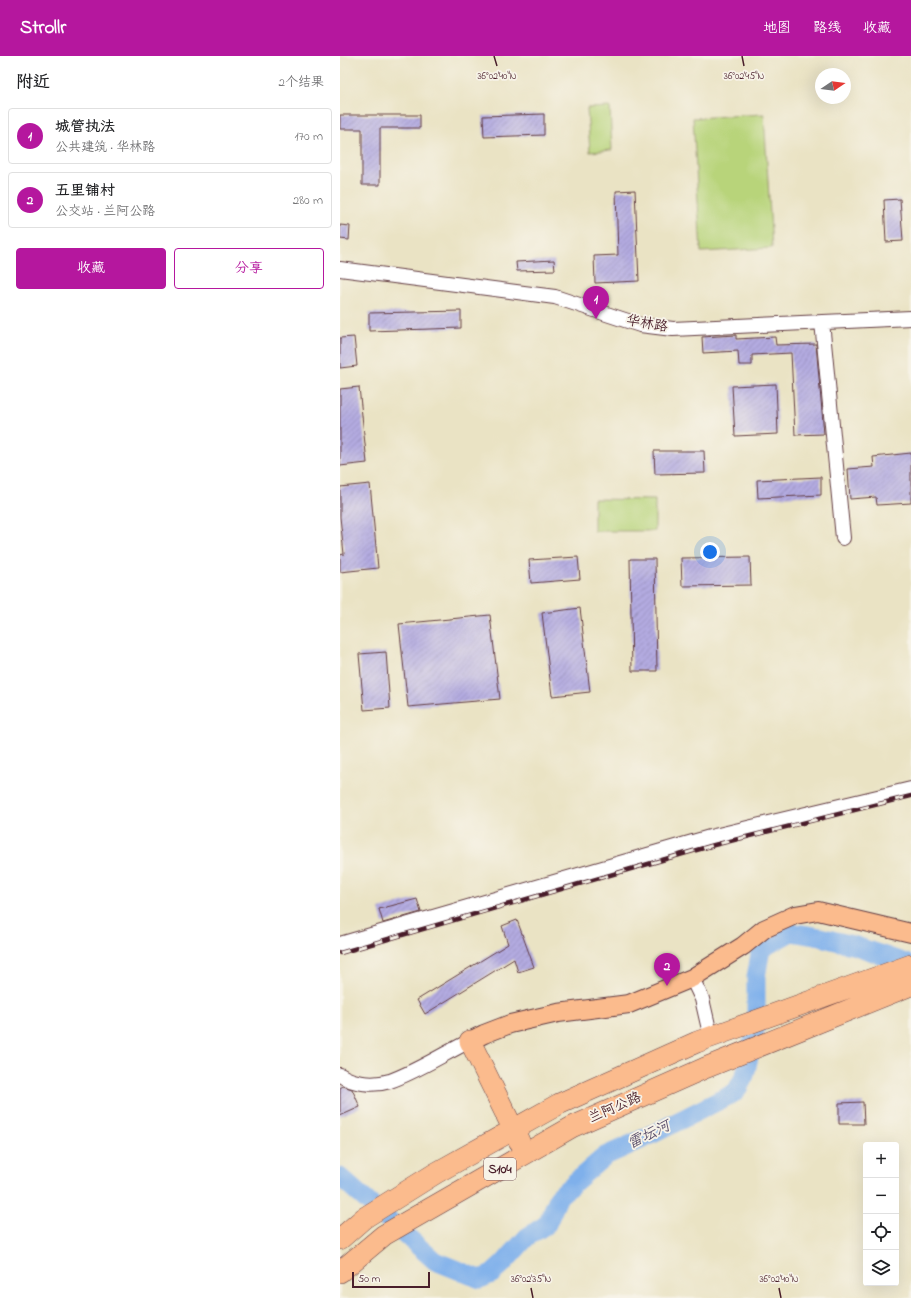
<!DOCTYPE html>
<html lang="zh">
<meta charset="utf-8">
<style>
:root{--surface:#fff;--page:#f2f2f2;--text:#202124;--muted:#757577;--line:#e0e0e0;--accent:#b5179e}
body{margin:0;font-family:"Indie Flower","LXGW WenKai TC",sans-serif;background:var(--page);color:var(--text)}
.controls{position:absolute;right:12px;bottom:12px;display:grid;overflow:hidden;border-radius:4px;box-shadow:0 4px 16px #0002}
.controls button{width:36px;height:36px;display:grid;place-items:center;padding:0;border:0;border-bottom:1px solid var(--line);background:var(--surface);color:var(--text);font:20px sans-serif}
.compass{position:absolute;left:475px;top:12px;width:36px;height:36px;border-radius:50%;background:var(--surface);box-shadow:0 4px 16px #0002;rotate:77deg}
.scale{position:absolute;left:12px;bottom:10px;width:78px;box-sizing:border-box;padding-left:4px;border:2px solid #4a1f2b;border-top:0;font-size:11px;line-height:14px;white-space:nowrap;color:#4a1f2b;-webkit-text-stroke:3px #f7f3e8;paint-order:stroke}
.you{position:absolute;left:370px;top:496px;width:14px;height:14px;margin:-10px;border:3px solid #fff;border-radius:50%;background:#1a73e8;box-shadow:0 0 0 6px #1a73e833}
.badge{display:grid;place-items:center;width:26px;height:26px;border-radius:50%;background:var(--accent);color:#fff;font-size:13px;font-weight:700}
.pin{position:absolute;translate:-50% -33px;filter:drop-shadow(0 1px 2px #0008)}
.pin::after{content:'';position:absolute;top:21px;width:14px;height:12px;background:inherit;clip-path:polygon(0 0,100% 0,50% 100%)}
.list{margin:0;padding:0;list-style:none}
h2{display:flex;justify-content:space-between;align-items:center;height:52px;margin:0;padding:0 16px;font-size:17px}
h2 small{font-size:13px;font-weight:400;color:var(--muted)}
.list li{display:grid;grid-template-columns:26px 1fr auto;gap:12px;align-items:center;box-sizing:border-box;height:56px;margin:0 8px 8px;padding:0 8px;border:1px solid var(--line);border-radius:4px}
.list b{display:block;font-size:15px;white-space:nowrap}
.list p{margin:0;font-size:13px;white-space:nowrap;color:var(--muted)}
.list em{font-size:13px;font-style:normal;color:var(--muted)}
.actions{display:flex;gap:8px;padding:12px 16px}
.actions a{flex:1;padding:9px 0;border:1px solid var(--accent);border-radius:4px;text-align:center;font-size:14px;color:var(--accent)}
.actions .main{background:var(--accent);color:#fff}
.icon{flex:none;width:22px;height:22px;fill:none;stroke:currentColor;stroke-width:2;stroke-linecap:round;stroke-linejoin:round}
.map{position:relative;flex:none;width:571px;height:1242px;overflow:hidden}
header{display:flex;align-items:center;gap:24px;box-sizing:border-box;height:56px;padding:0 20px;background:var(--accent);color:#fff}
header strong{font-size:19px}
nav{display:flex;gap:22px;margin-inline-start:auto;font-size:14px}
main{display:flex}
aside{flex:1;background:var(--surface)}
.map>svg:first-child{display:block}
.pitch{fill:#b8d47a;stroke:#817a52}
.lines{fill:none;stroke-linecap:round;stroke-linejoin:round}
.river{stroke:#7fb0eb;stroke-width:19}
.building{fill:url(#building-hatch)}
.minor-casing{stroke:#623c42;stroke-width:16}
.major-casing{stroke:#623c42;stroke-width:20}
.highway-casing{stroke:#623c42;stroke-width:22}
.minor{stroke:#fff;stroke-width:14}
.major{stroke:#fbbb8d;stroke-width:18}
.highway{stroke:#fbbb8d;stroke-width:21}
.rail-casing{stroke:#4a1f2b;stroke-width:4.5}
.rail{stroke:#f7f3e8;stroke-width:3;stroke-dasharray:9;stroke-linecap:butt}
.ticks{fill:none;stroke:#4a1f2b;stroke-width:1.5}
.labels{text-anchor:middle;dominant-baseline:central;stroke-width:3.5;stroke-linejoin:round;paint-order:stroke}
.shield{fill:#f7f3e8;stroke:#7e5f64;stroke-width:1}
.shield-label{font-size:13px;font-weight:bold;fill:#4a1f2b}
.street-label{font-size:14px;fill:#4a1f2b;stroke:#f7f3e8}
.water-label{font-size:15px;font-style:italic;fill:#5d526e;stroke:#f7f3e8}
.ticks-label{font-size:10px;text-anchor:middle;fill:#4a1f2b;stroke:#f7f3e8;stroke-width:3.5;stroke-linejoin:round;paint-order:stroke}
</style>
<header>
<strong>Strollr</strong>
<nav><a>地图</a><a>路线</a><a>收藏</a></nav>
</header>
<main>
<aside>
<h2>附近<small>2个结果</small></h2>
<ul class="list">
<li><span class="badge">1</span><div><b>城管执法</b><p>公共建筑 · 华林路</p></div><em>170 m</em></li>
<li><span class="badge">2</span><div><b>五里铺村</b><p>公交站 · 兰阿公路</p></div><em>280 m</em></li>
</ul>
<div class="actions"><a class="main">收藏</a><a>分享</a></div>
</aside>
<div class="map">
<svg width="571" height="1242" viewBox="0 0 571 1242">
<defs>
<pattern id="building-hatch" width="6" height="6" patternUnits="userSpaceOnUse"><rect width="6" height="6" fill="#b3abe1"/><path d="M-1 1l2-2M0 6l6-6M5 7l2-2" fill="none" stroke="#948bb7"/></pattern>
</defs>
<rect width="100%" height="100%" fill="#f7f3e8"/>
<filter id="ink" filterUnits="userSpaceOnUse"><feTurbulence type="fractalNoise" baseFrequency=".025" numOctaves="2"/><feDisplacementMap in="SourceGraphic" scale="8" xChannelSelector="R" yChannelSelector="G"/><feConvolveMatrix kernelMatrix="1 2 1 2 8 2 1 2 1" color-interpolation-filters="sRGB"/></filter>
<filter id="wash" filterUnits="userSpaceOnUse"><feTurbulence type="fractalNoise" baseFrequency=".012" numOctaves="4" result="noise"/><feDisplacementMap in="SourceGraphic" scale="16" xChannelSelector="R" yChannelSelector="G"/><feGaussianBlur stdDeviation="0.9" result="paint"/><feColorMatrix in="noise" values="0 0 0 0 0 0 0 0 0 0 0 0 0 0 0 0 0 1.4 0 .05"/><feComposite in="paint" operator="in"/></filter>
<g filter="url(#wash)">
<rect width="100%" height="100%" fill="#eae3c4"/>
<path class="pitch" d="M270,51L272,94L250,96L247,52Z
M424,58L432,192L361,196L353,62Z
M254,443L315,444V475H254Z"/>
<g class="lines">
<path class="river" d="M0,1121L95,1205L140,1223L152,1218L163,1208L187,1181L207,1168L219,1140L265,1100L307,1081L396,1036L405,1019L416,970V921L421,893L451,876L480,881L516,890L571,909"/>
</g>
<g id="blocks">
<path class="building" d="M204,58V79L144,81L143,60Z
M0,59H80V72H40V129H22V73H0Z
M295,134L299,225L255,227L254,200L278,199L276,135Z
M560,143L563,185L546,186L544,144Z
M0,169L10,170L9,184L0,183Z
M214,204L215,214L177,215L176,206Z
M121,255V272L29,275V257Z
M396,279V283L435,281L436,289L476,288L484,378L455,379L451,297L412,299V309H399L398,295L363,297L362,281Z
M14,281L17,310L0,312V282Z
M436,328L438,378L395,380L392,330Z
M19,331L27,407L0,410V333Z
M314,395H364L365,417L315,418Z
M571,397V447L537,449L536,441L510,443L508,413L534,411L533,401Z
M481,421V439L418,442L417,424Z
M30,428L38,512L0,516V499L4,498L0,461V431Z
M238,501L240,523L191,527L189,504Z
M410,501L411,529L342,530L341,502Z
M290,503H315L317,615H292Z
M240,552L250,636L212,640L202,557Z
M150,559L160,643L68,651L59,568Z
M46,596L50,652L24,654L19,598Z
M77,843L81,856L43,867L39,853Z
M177,864L194,911L178,916L174,903L85,958L77,944L168,888L162,870Z
M3,1030L12,1033L20,1051L0,1060V1032Z
M523,1046L524,1068H499V1047Z"/>
</g>
</g>
<g filter="url(#ink)">
<use href="#blocks" fill-opacity="0" stroke="#623c42" stroke-width="1"/>
<g class="lines">
<g class="minor-casing">
<path id="minor" d="M0,213L215,241L300,269L333,273L571,262
M482,266L503,482
M0,888L370,781L571,733
M352,922L362,943L368,969
M0,1019C14,1028 34,1030 50,1025C76,1016 105,997 130,985"/>
</g>
<g class="major-casing">
<path id="major" d="M130,985L144,978L170,968L218,957L289,948L352,922L403,890L424,873L455,859L478,855L571,877"/>
</g>
<g class="highway-casing">
<path id="highway" d="M130,985L179,1085
M0,1183L24,1162L96,1117L219,1048L357,986L571,909
M0,1216L44,1179L232,1071L365,1012L571,929"/>
</g>
<use href="#minor" class="minor"/>
<use href="#major" class="major"/>
<use href="#highway" class="highway"/>
<g class="rail-casing">
<path id="rail" d="M0,897L374,789L571,740"/>
</g>
<use href="#rail" class="rail"/>
</g>
</g>
<path class="ticks" d="M154,0L157,10M402,0L404,10M191,1232L193,1242M439,1232L441,1242"/>
<g class="labels">
<rect class="shield" x="144" y="1102" width="32" height="22" rx="3"/>
<g class="shield-label">
<text x="160" y="1113">S104</text>
</g>
<g class="street-label">
<text transform="translate(307 268) rotate(10)">华林路</text>
<text transform="translate(275 1052) rotate(-24)">兰阿公路</text>
</g>
<g class="water-label">
<text transform="translate(309 1079) rotate(-26)">雷坛河</text>
</g>
</g>
<g class="ticks-label">
<text x="157" y="23">36°02'40"N</text>
<text x="404" y="23">36°02'45"N</text>
<text x="191" y="1226">36°02'35"N</text>
<text x="439" y="1226">36°02'40"N</text>
</g>
</svg>
<div class="controls">
<button>+</button>
<button>−</button>
<button><svg class="icon" aria-label="locate" viewBox="0 0 24 24"><circle cx="12" cy="12" r="6"/><path d="M12 2v4M12 18v4M2 12h4M18 12h4"/></svg></button>
<button><svg class="icon" aria-label="layers" viewBox="0 0 24 24"><path d="M12 4l9 5-9 5-9-5zM3 14l9 5 9-5"/></svg></button>
</div>
<svg class="compass" viewBox="-18 -18 36 36"><path d="M0-13l5 13h-10z" fill="#e53935"/><path d="M0 13l5-13h-10z" fill="#757577"/></svg>
<div class="scale">50 m</div>
<div class="you"></div>
<div class="pin badge" style="left:256px;top:263px">1</div>
<div class="pin badge" style="left:327px;top:930px">2</div>
</div>
</main>
